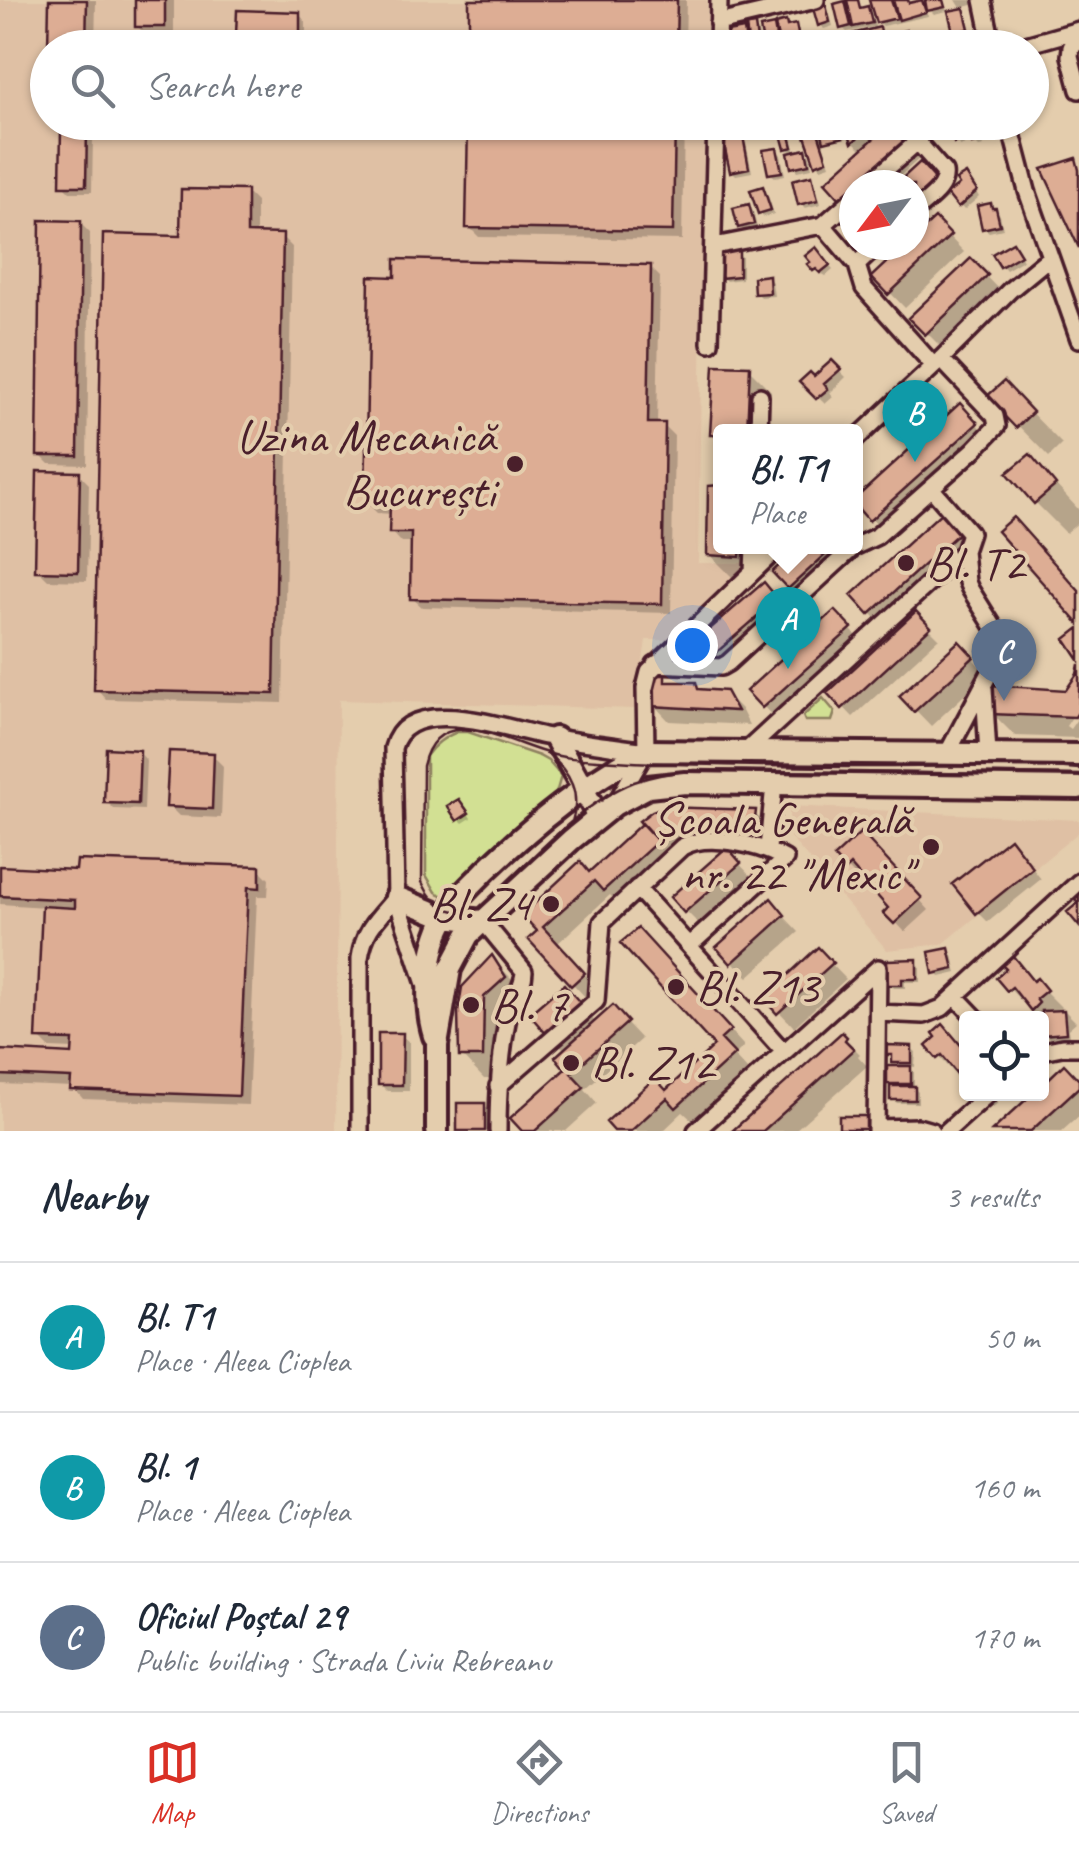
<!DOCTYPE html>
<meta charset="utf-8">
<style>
:root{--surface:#fff;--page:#f2f2f3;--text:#1f2937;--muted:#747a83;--line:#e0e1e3;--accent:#d93025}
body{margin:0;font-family:Caveat,sans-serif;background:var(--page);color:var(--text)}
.controls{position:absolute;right:30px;bottom:30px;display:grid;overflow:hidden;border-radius:10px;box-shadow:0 2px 8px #0004}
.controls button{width:90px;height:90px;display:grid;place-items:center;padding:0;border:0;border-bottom:2px solid var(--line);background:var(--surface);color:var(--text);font:50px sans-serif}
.compass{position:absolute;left:839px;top:170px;width:90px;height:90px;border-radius:50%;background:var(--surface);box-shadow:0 2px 8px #0004;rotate:238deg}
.you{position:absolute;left:692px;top:645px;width:35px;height:35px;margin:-25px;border:8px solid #fff;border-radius:50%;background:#1a73e8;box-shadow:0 0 0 15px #1a73e833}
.badge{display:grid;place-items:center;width:65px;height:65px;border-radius:50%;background:var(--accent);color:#fff;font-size:32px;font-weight:700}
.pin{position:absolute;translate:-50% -82px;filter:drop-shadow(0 2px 5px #0008)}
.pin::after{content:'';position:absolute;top:52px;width:35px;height:30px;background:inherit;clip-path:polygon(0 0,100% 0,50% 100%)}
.popup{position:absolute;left:713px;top:424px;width:150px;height:130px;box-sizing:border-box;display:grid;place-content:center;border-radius:10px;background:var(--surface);filter:drop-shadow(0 2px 8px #0005);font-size:32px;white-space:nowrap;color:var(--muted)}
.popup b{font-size:38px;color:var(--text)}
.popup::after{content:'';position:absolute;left:50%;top:100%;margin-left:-20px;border:20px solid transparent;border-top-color:var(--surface)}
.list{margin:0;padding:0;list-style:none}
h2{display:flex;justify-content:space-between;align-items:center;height:130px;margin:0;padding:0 40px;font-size:42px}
h2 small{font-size:32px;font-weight:400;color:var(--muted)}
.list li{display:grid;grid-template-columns:65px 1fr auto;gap:30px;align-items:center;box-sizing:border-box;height:150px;padding:0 40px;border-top:2px solid var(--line)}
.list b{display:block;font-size:38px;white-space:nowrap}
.list p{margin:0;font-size:32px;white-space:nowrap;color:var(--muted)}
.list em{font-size:32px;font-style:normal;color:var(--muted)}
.icon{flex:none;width:55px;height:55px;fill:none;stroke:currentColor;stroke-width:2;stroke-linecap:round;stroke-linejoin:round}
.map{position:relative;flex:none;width:1079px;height:1131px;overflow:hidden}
.search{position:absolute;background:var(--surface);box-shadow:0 2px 8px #0004;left:30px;right:30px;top:30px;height:110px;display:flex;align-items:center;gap:25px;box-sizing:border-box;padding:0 35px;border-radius:55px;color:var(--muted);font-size:38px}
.sheet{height:580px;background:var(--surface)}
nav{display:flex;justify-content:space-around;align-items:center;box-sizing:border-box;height:140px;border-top:2px solid var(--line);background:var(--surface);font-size:28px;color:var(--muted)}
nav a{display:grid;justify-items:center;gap:5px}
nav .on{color:var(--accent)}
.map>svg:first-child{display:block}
.built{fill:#dfc0a4}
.green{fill:#d2e093;stroke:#8e805f;stroke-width:2.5}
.shadow{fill:#0003}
.building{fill:#ddad94;stroke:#4a1f2b;stroke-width:2.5}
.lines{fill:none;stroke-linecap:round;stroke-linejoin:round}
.minor-casing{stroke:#4a1f2b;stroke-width:22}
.secondary-casing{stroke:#4a1f2b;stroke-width:28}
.minor{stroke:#e4cdad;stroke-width:15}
.secondary{stroke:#e4cdad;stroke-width:20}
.tram{stroke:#4a1f2b;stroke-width:2.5}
.poi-dot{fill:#4a1f2b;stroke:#e4cdad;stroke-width:4}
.labels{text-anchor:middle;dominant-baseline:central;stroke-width:8;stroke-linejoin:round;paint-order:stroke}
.poi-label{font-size:48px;fill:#4a1f2b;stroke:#e4cdad;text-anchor:start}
</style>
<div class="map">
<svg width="1079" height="1131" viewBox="0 0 1079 1131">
<rect width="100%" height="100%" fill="#e4cdad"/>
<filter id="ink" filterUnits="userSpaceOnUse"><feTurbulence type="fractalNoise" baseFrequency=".01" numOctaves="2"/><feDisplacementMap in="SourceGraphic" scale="20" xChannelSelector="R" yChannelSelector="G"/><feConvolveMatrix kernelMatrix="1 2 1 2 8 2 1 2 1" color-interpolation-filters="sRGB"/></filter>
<g filter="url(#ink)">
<path class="built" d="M0,0H707V47L48,48V122L705,123L698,563H747L746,571L669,640H646L636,709L339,700L336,1131H0Z
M789,806L1079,820V832L943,944L887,950L789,836Z"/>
<path class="green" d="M823,698L835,712L832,721H805L803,716Z
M457,732H468L539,756L548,761L561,776L555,797L453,895L446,897L436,892L426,875V756C435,744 443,738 457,732Z"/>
<path class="shadow" d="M51,0H96L95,48H50Z
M138,0H174V36H147L137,26Z
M472,0H686L685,48H471Z
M872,0H910L911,5L921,2L926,6L928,16L883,26L872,16L876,30H879L883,34L885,41L873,44L874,48H858L873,31L872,27L847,32L842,28L837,6L857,1L863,10L867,9L878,19Z
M927,0H943L947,11L934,14L930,10Z
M956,0H980V3L961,8Z
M825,8L829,12L833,26L824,29L820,24Z
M963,11L967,15L972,34L978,38L980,48H959L960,36L955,31Z
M299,14L306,22V43L246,41L239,34Z
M754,27L758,32L760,48H735L732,44L743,31L750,39Z
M795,27L799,31L801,42L786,46L778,38L780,48H766L773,28L780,35L789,28Z
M57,122H94V125L59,124Z
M470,122H684L682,240L479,237L469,227Z
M848,122H879L884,133L906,142L920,158L890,185H854V210L843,198L863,151L854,142Z
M923,122H946V124L927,128Z
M990,122L995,136L982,141L984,146L979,147L973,141L960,146L956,142Z
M787,128L791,132L796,154L806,152L810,156L812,168L798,171L794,166V154L787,148Z
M815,129L825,139L820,134L830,165L821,168L817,163Z
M86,131L93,138L92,192H70L63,185Z
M742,138L746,143L752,172L736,175L732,171Z
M776,150L781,155L785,175L775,177L770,173Z
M811,178L815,182L821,204L805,208L801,204Z
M935,181L949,196L970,181L979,197L964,210L951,195L914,228V185H898Z
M763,189L767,193L774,214L764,217L760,213Z
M246,192L256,202V236L282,237L292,247L283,703L106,699L97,689L182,238Z
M748,207L753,211L757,228L744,231L740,227Z
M995,210L1000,215L1003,229L989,232L984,228Z
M934,221L964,252L905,308L875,277L909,245H914V240Z
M80,223L90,233L87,465L49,464L40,455Z
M1017,249L1023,260L1006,270L1002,265Z
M816,250L833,270L826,276L815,270L808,256Z
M738,253L742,257V279L726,281L722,277Z
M971,261L1001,292L942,348L912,318Z
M650,267L660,277L657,425L664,426L674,436L671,613L422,607L412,598L413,542H401L392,532V514L377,513L367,503Z
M768,278L772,282L774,296L761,297L757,293Z
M832,363L846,377L830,393L833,397L825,404L802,382L814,379Z
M749,369L771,391L769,432H720V441L713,434Z
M1003,384L1062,444L1049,457L990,397Z
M960,407L991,439L886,535L856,501Z
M1030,457L1079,510V522L1066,533L1035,502Z
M79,474L89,484L87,581L48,580L38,570Z
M711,488H720V546H763L762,578L732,577L709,554Z
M958,530L974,548L886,628L871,613Z
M856,535L866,547L805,602L790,587L804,546H856Z
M764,586L792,615L726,672L698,643Z
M835,614L865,644L778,722L763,706Z
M916,615L939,638L853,717L830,693Z
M959,644L987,674L931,726L902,696Z
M1079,676V711H1076L1066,726L1070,729L1079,716V738L1015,736L992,713L1067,693Z
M664,678L671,685L695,684L702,692L725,693L741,709L749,725L669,721L654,705Z
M139,752L146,760L144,810L114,809L107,802Z
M213,756L223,766L221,818L179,816L169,806Z
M463,806L471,818L463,823L459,819Z
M664,810L754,813L770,828L767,851L687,846L620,905L610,895L557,944L599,990L588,1000L532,940L540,931L525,915L590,875Z
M871,845L929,910L905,932L887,913L892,908L861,874L857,878L837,857Z
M727,851L754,879L701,926L686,911Z
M1019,851L1041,879L988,922L978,912Z
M0,868L78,872L259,869L269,879L268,896H257L248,1105L83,1099L73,1087L0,1084V1052L74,1056L75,1049L49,1048L39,1038L45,907L0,904Z
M770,902L799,932L748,977L733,962Z
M653,946L744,1046L734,1056L748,1071L693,1121L683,1112L663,1131H617L666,1093L717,1046Z
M818,950L846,979L794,1027L766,998Z
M949,951L953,955L957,973L940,977L936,972Z
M492,959L514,981L527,1001L506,1020L505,1079H484L462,1056Z
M1013,959L1076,1022L1068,1029L1069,1037L1063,1040L1061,1037L1049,1038L1045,1034L1041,1018H1038L999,978L1010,969Z
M916,962L920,966V982H905V988H894L890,984Z
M579,1003L596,1023L613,1009L641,1039L585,1089L597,1103L566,1131H525L569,1069L566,1051L549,1034Z
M943,1027L966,1050V1085L929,1046L940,1037Z
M401,1035L409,1042V1091H387L380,1084Z
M842,1036L860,1054L858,1056L867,1066L794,1131H735Z
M911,1048L916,1052L915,1067L908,1066L914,1072V1088L918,1092V1103H897L893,1099L890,1069L901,1068L889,1054Z
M1064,1067L1076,1079L1079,1076V1116L1062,1131H995L1036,1094H1042V1088Z
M979,1094H1002L995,1099L998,1103L993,1107Z
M484,1105L506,1128V1131H459Z
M865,1119L870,1123L869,1131H845L842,1128Z"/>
<path class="building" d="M49,0H87L86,48H48Z
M135,0H165V27H135Z
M469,0H677L676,48H469Z
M847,0H858L860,8L868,6L872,23L853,27Z
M869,0H891L897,18L876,23Z
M893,0H908L909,3L922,0L926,12L899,20Z
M925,0H943L945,7L927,11Z
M845,1L851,26L840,29L834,4Z
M826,5L830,22L818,26L813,8Z
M964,8L969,29L953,32L948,11Z
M237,10L300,12V36L236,35Z
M786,21L787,26L796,24L799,39L779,43L775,24Z
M755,25L758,48H749L746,26Z
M774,25L778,48H764L760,28Z
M880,27L882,37L870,40L872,48H856L852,34Z
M744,29L746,43L729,46L727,32Z
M906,30L911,48H895L892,34Z
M943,30L947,48H934L930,32Z
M974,31L978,48H956L953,35Z
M468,122H675L673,231L466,228Z
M819,122H833L834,126L841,125L844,137L824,142Z
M845,122H874L852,143Z
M972,122H990L993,132L979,136L981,141L972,144L970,137L954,143L949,131Z
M891,123L907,141L858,185H854V188L841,200L825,182Z
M787,125L793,147L785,149L779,127Z
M816,126L827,160L815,165L803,130Z
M61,128H87L86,186H60Z
M743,136L749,168L730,172L723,140Z
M777,148L782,172L768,174L763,150Z
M806,149L809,164L791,168L788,153Z
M1076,158L1079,170V248L1042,169Z
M920,162L936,180L914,200V185H895Z
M966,174L977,191L958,208L947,194L959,185L956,180Z
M812,175L818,200L798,205L792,180Z
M763,186L771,210L758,214L750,190Z
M181,189L247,190V233L283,234L274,694L94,690L103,234L180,236Z
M991,203L992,208H996L1000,225L982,229L977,206Z
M749,204L754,224L738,228L733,208Z
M935,218L951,235L888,295L871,277L905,245H914V237Z
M40,220L81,221L78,456H37Z
M1013,242L1021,255L1000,267L992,254Z
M816,247L830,265L820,273L816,269L813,271L807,264L810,262L805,256Z
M739,250V276L720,278V254Z
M971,258L988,275L925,335L908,318Z
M395,259L651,265L648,423H665L662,604L410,599L411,533H389L390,505L365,504L369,276L395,277Z
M769,275L770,293L754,294L753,277Z
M832,360L841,369L824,384L828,389L816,399L799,382L810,372L814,376Z
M714,365L750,366L747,432H720V435H710Z
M1004,381L1033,412L1016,428L986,397Z
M960,403L978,423L869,521L856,506V498Z
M1030,454L1056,485L1034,504L1007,473Z
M37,471L80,472L78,572L35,571Z
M720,485V546H741L740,557L707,555L708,486Z
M943,511L961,531L869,615L851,595Z
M1013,517L1079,591V624L997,531Z
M800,546H835L788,589L772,572Z
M764,582L778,599L709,659L695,642Z
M835,610L852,628L762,708L746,691Z
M916,611L931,627L842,709L827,693Z
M1079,628V660L1065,639Z
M959,641L974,657L914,712L899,696Z
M1079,664V711L1075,717L990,714V685L1066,690L1077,674Z
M652,675H665V682H696L698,689L726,691L737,711L651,706Z
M106,748L140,750L138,804L104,803Z
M169,751L214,753L212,809L166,807Z
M459,799L469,813L457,821L447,806Z
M663,807L756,810L753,837L671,832L658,841L639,821L652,811Z
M642,823L658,841L603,891L594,881L543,927L585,973L571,986L528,939L537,931L522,915L580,861L589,872Z
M861,832L922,898L894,924L883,913L888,908L850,865L845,870L834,857Z
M1010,838L1033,868L976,914L952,884Z
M727,847L741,863L684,913L670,897Z
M77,860L260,866V888L248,887L239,1096L70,1090L71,1078L0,1075V1050L72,1054L73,1040L36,1039L42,906L75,908V900L0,896V866L76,870Z
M1079,895V926L1067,912L1078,903L1074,899Z
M771,898L785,915L731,964L716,947Z
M638,928L731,1030L721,1039L735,1054L676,1108L667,1098L631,1131H614L606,1122L655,1078L666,1090L714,1046L620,943Z
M818,947L833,963L777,1014L763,998Z
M949,948L954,969L933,974L929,952Z
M492,955L506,977L484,997L483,1057H459L458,1012L462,987Z
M1013,956L1033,981L1037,978L1047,990L1036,999L1039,1003L1031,1011L1012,987L1007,991L996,978L1006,969L1002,965Z
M917,959V979H902V985H888L887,960Z
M564,984L583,1006L548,1036L529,1014Z
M613,1005L628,1022L571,1073L584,1087L535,1131H522L510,1118L565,1069L555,1057Z
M1064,1010L1066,1033L1042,1035L1041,1011Z
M943,1024L964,1049L966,1046V1074L961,1079L942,1055L937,1059L926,1046L936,1037L933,1033Z
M842,1032L847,1037L845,1040L854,1049L763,1131H732Z
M378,1033H403L402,1085H378Z
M887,1045L912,1046V1063H892V1055H886Z
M1064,1064L1079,1080V1087L1031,1131H992L1032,1094H1042V1085Z
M887,1066H911V1084H887Z
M890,1086H915V1100H890Z
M457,1103H485V1131H457Z
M839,1116H866V1129H839Z"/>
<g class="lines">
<g class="minor-casing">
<path id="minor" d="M983,0L993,48
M718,23L816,0
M1079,42L1071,47L1070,56L1079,90
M718,48L719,0
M1015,48L1079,30
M900,122L944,172C947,189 926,201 914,212
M1009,122L1027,191L1079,339
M868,185L917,142
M823,225L857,265L864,288L934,366
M714,246L823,225L854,198
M857,265L878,245
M710,343L716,122
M759,432L760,396
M856,439L934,366L1010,290L1050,257
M856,546L877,536L974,450L997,426L995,416L941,359
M753,572L754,546
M655,664L721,667L728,663L855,546
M984,688L988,754
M745,752L964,551L970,533L931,488
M947,754L994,665L1007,648L970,589L967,582L964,551
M617,801L646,751L645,688L649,672L780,546
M768,849L774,784
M637,888L784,1052
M483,921L524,971C524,988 511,1000 508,1017C500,1055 498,1092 498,1131
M425,984L396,897L393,748C407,692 508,729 544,736C578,742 612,746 646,751
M955,996L976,1018
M878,1013L924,1015L942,1008L1079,882
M1042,1051L1062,1047H1079
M498,1086L596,1001L602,922L682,847C707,832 761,845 785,859L689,946
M876,1128L918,1127L932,1131
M360,1131V958C364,929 378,918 396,897
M696,1131L878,968
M876,1131L878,968
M947,1131L988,1094"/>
</g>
<g class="secondary-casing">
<path id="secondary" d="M555,738L592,805L597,818
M396,897L445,917L483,921
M434,1036C423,1001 428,949 446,916C455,899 473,884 486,870C535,823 585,782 646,751L1079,755
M437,1131V1045L450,969L468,935L571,840L614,805L648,787L685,783L1079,788"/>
</g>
<use href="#minor" class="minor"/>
<use href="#secondary" class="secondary"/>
<path class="tram" d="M548,754C571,773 581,794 572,822
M1079,769C1015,763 951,767 888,767C791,767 693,766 597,760C579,759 561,758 544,752C503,740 437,701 423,766L422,882C434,908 452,916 479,909C523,868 578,804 634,782C654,775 673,772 694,770L1079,775"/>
</g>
</g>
<g class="poi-dot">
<circle cx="515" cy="464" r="10"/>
<circle cx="906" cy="563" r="10"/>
<circle cx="931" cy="847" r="10"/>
<circle cx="551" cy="904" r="10"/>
<circle cx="676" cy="987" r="10"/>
<circle cx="471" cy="1005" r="10"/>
<circle cx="571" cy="1063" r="10"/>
</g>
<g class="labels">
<g class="poi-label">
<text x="495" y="436" text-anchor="end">Uzina Mecanică<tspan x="495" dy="55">București</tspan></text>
<text x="926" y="563">Bl. T2</text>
<text x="911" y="819" text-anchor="end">Școala Generală<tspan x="911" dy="55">nr. 22 "Mexic"</tspan></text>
<text x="531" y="904" text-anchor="end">Bl. Z4</text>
<text x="696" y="987">Bl. Z13</text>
<text x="491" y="1005">Bl. 7</text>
<text x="591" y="1063">Bl. Z12</text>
</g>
</g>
</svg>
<div class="controls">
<button><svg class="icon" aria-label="locate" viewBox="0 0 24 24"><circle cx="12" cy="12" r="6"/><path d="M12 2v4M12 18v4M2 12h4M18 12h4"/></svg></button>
</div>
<svg class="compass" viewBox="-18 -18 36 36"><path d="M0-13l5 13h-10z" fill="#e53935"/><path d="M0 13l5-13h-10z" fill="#747a83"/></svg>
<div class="you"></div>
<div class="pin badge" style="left:788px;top:669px;background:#0f9aa8">A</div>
<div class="popup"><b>Bl. T1</b>Place</div>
<div class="pin badge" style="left:915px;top:462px;background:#0f9aa8">B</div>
<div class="pin badge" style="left:1004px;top:701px;background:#5c6f8a">C</div>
<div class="search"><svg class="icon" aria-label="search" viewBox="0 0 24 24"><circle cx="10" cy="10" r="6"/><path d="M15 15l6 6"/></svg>Search here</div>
</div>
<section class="sheet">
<h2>Nearby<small>3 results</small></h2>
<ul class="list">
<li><span class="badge" style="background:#0f9aa8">A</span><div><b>Bl. T1</b><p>Place · Aleea Cioplea</p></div><em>50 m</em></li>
<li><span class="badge" style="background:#0f9aa8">B</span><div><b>Bl. 1</b><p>Place · Aleea Cioplea</p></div><em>160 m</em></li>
<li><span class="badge" style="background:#5c6f8a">C</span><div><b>Oficiul Poștal 29</b><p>Public building · Strada Liviu Rebreanu</p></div><em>170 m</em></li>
</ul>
</section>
<nav>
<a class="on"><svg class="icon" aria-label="map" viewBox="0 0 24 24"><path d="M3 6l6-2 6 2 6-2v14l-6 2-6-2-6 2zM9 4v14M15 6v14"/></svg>Map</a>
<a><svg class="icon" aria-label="directions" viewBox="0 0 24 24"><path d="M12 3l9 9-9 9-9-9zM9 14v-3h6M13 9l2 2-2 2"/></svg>Directions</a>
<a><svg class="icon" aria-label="saved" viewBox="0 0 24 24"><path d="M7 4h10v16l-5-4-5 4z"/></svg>Saved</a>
</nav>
